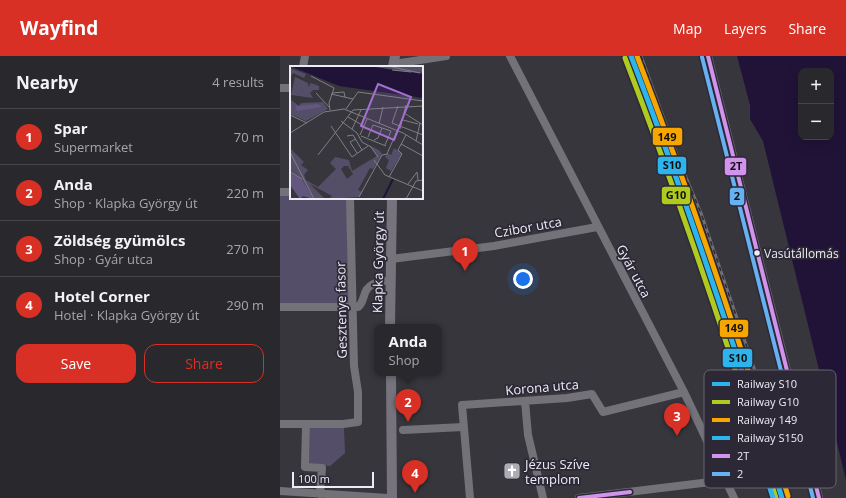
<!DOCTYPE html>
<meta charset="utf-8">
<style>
:root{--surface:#29282d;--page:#353439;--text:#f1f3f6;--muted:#a5a6aa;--line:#454449;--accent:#d93025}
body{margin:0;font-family:"Open Sans",sans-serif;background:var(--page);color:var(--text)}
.controls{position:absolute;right:12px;top:12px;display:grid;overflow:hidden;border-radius:8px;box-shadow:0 4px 16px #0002}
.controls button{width:36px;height:36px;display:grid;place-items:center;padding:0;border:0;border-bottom:1px solid var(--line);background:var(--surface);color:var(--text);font:20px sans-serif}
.scale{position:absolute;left:12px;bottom:10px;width:82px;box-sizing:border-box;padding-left:4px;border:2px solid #edebf4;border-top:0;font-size:11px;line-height:14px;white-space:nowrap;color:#edebf4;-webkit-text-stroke:3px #2c2836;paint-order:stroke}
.you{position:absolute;left:243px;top:223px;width:14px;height:14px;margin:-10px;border:3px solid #fff;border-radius:50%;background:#1a73e8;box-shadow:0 0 0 6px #1a73e833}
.badge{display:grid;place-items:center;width:26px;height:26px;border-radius:50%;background:var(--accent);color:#fff;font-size:13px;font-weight:700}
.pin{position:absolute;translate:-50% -33px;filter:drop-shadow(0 1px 2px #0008)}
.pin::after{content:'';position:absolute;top:21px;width:14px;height:12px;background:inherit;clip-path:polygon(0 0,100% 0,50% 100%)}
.popup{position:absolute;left:94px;top:268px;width:68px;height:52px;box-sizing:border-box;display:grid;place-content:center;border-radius:8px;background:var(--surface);filter:drop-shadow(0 1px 3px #0005);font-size:13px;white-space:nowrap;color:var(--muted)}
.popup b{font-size:15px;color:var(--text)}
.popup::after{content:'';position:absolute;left:50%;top:100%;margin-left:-8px;border:8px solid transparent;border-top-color:var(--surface)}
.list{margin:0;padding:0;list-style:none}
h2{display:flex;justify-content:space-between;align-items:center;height:52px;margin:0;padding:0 16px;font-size:17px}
h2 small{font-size:13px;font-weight:400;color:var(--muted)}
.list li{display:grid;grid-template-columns:26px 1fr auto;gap:12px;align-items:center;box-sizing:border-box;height:56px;padding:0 16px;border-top:1px solid var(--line)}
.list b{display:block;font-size:15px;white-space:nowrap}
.list p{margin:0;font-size:13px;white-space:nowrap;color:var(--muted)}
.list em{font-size:13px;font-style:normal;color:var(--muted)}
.actions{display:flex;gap:8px;padding:12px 16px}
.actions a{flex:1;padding:9px 0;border:1px solid var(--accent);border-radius:12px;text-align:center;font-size:14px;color:var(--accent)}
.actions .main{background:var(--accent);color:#fff}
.map{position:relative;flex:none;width:566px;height:442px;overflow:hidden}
header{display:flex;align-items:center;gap:24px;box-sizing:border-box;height:56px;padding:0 20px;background:var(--accent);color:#fff}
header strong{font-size:19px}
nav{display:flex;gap:22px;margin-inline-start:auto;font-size:14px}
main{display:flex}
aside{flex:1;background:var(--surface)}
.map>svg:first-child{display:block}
.green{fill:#554e69}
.water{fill:#201337;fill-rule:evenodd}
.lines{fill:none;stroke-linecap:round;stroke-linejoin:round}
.minor{stroke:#747279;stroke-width:8}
.major{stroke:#76737c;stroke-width:10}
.rail-casing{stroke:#6f6e73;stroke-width:3}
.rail{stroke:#2c2836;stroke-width:1.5;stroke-dasharray:4.5;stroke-linecap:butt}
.bus-1-casing{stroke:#2c2836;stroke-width:7}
.bus-2-casing{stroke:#2c2836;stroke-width:7}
.bus-1{stroke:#d193ec;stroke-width:4}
.bus-2{stroke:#66b1f2;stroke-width:4}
.rail-1-casing{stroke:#2c2836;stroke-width:8}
.rail-2-casing{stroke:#2c2836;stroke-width:8}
.rail-3-casing{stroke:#2c2836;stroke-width:8}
.rail-4-casing{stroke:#2c2836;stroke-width:8}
.rail-1{stroke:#2db4ed;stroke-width:5}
.rail-2{stroke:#b0cb1f;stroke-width:5}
.rail-3{stroke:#f7a600;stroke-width:5}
.rail-4{stroke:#2db4ed;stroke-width:5}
.bus-dot{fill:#edebf4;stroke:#2c2836;stroke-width:1.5}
.labels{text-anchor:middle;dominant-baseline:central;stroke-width:3.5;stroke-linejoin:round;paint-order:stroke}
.bus-label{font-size:12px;fill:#edebf4;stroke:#2c2836;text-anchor:start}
.street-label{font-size:13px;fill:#edebf4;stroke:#2c2836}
.poi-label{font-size:13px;fill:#edebf4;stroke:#2c2836;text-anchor:start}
.inset-river{fill:none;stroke:#201337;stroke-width:2}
.inset-road{fill:none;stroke:#807e86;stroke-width:1}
.view{fill:#a36fd2;fill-opacity:0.15;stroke:#a36fd2;stroke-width:2}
.inset-edge{fill:none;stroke:#edebf4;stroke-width:2}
.key{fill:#2c2836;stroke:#66626f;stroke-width:1}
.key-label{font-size:11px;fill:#edebf4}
.line-badge{stroke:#2c2836;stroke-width:1.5}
.pale-badge-label{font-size:11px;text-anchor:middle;font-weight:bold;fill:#111}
</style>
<header>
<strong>Wayfind</strong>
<nav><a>Map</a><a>Layers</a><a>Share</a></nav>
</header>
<main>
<aside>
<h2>Nearby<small>4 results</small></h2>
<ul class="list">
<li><span class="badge">1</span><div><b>Spar</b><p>Supermarket</p></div><em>70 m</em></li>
<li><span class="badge">2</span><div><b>Anda</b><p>Shop · Klapka György út</p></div><em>220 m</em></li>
<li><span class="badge">3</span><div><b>Zöldség gyümölcs</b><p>Shop · Gyár utca</p></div><em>270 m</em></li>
<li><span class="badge">4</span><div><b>Hotel Corner</b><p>Hotel · Klapka György út</p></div><em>290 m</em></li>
</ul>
<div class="actions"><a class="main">Save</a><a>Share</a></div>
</aside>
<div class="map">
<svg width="566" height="442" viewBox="0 0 566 442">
<rect width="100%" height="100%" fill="#37363c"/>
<path class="green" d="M0,140H11V142H67L70,253H0Z
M30,371L64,372L65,397L50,410L29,409Z"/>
<path class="water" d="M457,0H566V424L483,85L470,63V49ZM521,15H551V81H521Z"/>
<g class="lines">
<path class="minor" d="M230,0L404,336L454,442
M428,0L539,442
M114,8L166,0
M23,11L25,0
M0,32H11
M0,136H11
M111,203L214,190L317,171
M0,251H78C82,248 82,245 84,240C87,227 98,226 110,224
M245,345L248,379L263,442
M0,368H63L78,366V336L74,310L70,142
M26,369L25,411L42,412L40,438
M123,374L183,371
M0,435L108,442
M190,442L182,349L287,342L312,338L323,356L404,336
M299,442L447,424"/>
<path class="major" d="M113,11L115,0
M110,271L112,142
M111,317L112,442"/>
<g class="rail-casing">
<path id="rail" d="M361,0L400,107L421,157L486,347"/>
</g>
<use href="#rail" class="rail"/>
<g class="bus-1-casing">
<path id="bus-1" d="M428,0L539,442
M299,442L350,436"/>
</g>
<g class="bus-2-casing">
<path id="bus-2" d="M422,1L533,442"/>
</g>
<use href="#bus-1" class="bus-1"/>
<use href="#bus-2" class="bus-2"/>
<g class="rail-1-casing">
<path id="rail-1" d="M351,0C407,145 456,293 502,442"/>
</g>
<g class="rail-2-casing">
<path id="rail-2" d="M345,2C401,147 450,294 496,442"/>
</g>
<g class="rail-3-casing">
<path id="rail-3" d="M357,0C413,145 462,292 508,440"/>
</g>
<g class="rail-4-casing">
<path id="rail-4" d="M466,354L493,442"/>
</g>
<use href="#rail-1" class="rail-1"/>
<use href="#rail-2" class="rail-2"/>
<use href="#rail-3" class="rail-3"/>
<use href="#rail-4" class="rail-4"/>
</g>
<defs>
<g id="church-square" transform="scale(0.9)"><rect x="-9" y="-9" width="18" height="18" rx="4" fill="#adacb4" stroke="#2c2836"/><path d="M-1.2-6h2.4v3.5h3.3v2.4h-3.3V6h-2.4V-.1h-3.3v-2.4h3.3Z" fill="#fff"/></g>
</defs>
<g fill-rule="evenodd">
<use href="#church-square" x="232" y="415"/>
</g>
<circle class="bus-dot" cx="477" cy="197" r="3.5"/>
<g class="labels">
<g class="bus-label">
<text x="484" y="197">Vasútállomás</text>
</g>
<g class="street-label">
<text transform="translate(248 171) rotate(-10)">Czibor utca</text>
<text transform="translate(98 206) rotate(-89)">Klapka György út</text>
<text transform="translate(354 215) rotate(62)">Gyár utca</text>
<text transform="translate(61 254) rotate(-91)">Gesztenye fasor</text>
<text transform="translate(262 331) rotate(-5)">Korona utca</text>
</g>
<g class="poi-label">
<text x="245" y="408">Jézus Szíve<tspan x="245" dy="15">templom</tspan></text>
</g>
</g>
<g transform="translate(10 10)">
<rect width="133" height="133" fill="#37363c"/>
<path d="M82,0H133V7L113,6ZM0,2L16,8L14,12L3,7L0,12ZM5,11L18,17V21L21,17L29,20V24H23L20,27L23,32L1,29ZM0,33L9,40L11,37L33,36L38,43L16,55L0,48ZM79,79L89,84L92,88L83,103L80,102L68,124L72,126L69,131L39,133L42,130L20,118L35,133H23L0,107V82L14,96L11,99L18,104L14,109L16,114L28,121L46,103L40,97L45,91L59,94L62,105L87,90ZM54,100H58L63,108L57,113L51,103ZM104,82L112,87L101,105L96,102L99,94L95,91L97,87L101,89Z" fill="#554e69" fill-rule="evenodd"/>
<path d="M28,38L32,41L7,45L5,40ZM0,107L12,114L23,133L13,130L10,133L0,119Z" fill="#63577f"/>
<path d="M0,0H77L133,8V32L49,20Z" fill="#201337"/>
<path class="inset-river" d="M93,133L103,113"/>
<path class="inset-road" d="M98,0L130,7M102,4L121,6M21,10L44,22L39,37L40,44M26,27L39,41M42,27L54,26L55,31M41,28L63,33M108,40L102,57L133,69M56,43L68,26L133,35M114,47L133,59M0,49L17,57M58,51L74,60M113,54L128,58M51,55L67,67L72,76L81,81L88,91M89,58L93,41M41,60L62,91L78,80M62,63L71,44M110,63L116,39M0,67L34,46L54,43L113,67L133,79M70,69L77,53M57,70L63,69L72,84M71,70L96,80M78,71L83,59L101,65L95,79M66,73L60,76L67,87M84,74L88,72L92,62M126,75L130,57M111,78L133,90M0,86L24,133M28,89L63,44L133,40M92,89L97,88L107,65M84,94L95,109L133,125M0,106L12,113M99,111L112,88L108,84L116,69M118,118L127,106L128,114M69,131L92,89M116,133L126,115L133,114"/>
<path class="view" d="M88,18L121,31L104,74L71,60Z"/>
<rect width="133" height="133" class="inset-edge"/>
</g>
<rect x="424" y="314" width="132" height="118" rx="6" class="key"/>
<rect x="432" y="326" width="18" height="4" fill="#2db4ed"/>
<rect x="432" y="344" width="18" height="4" fill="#b0cb1f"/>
<rect x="432" y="362" width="18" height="4" fill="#f7a600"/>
<rect x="432" y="380" width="18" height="4" fill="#2db4ed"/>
<rect x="432" y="398" width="18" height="4" fill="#d193ec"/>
<rect x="432" y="416" width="18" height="4" fill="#66b1f2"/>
<g class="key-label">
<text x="457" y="332">Railway S10</text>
<text x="457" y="350">Railway G10</text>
<text x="457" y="368">Railway 149</text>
<text x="457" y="386">Railway S150</text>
<text x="457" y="404">2T</text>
<text x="457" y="422">2</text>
</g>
<g class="line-badge">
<rect x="372" y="71" width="31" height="19" rx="4" fill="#f7a600"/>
<rect x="377" y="100" width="30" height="19" rx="4" fill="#2db4ed"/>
<rect x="444" y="101" width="23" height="19" rx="4" fill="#d193ec"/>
<rect x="381" y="130" width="30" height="19" rx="4" fill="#b0cb1f"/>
<rect x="449" y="131" width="16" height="19" rx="4" fill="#66b1f2"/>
<rect x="439" y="263" width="30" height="19" rx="4" fill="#f7a600"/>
<rect x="442" y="292" width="31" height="20" rx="4" fill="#2db4ed"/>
</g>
<g class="pale-badge-label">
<text x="387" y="85">149</text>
<text x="392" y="113">S10</text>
<text x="456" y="114">2T</text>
<text x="396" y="143">G10</text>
<text x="457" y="144">2</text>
<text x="454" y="276">149</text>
<text x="458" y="306">S10</text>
</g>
</svg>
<div class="controls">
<button>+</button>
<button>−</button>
</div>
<div class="scale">100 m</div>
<div class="you"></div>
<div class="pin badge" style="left:185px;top:215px">1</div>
<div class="pin badge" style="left:128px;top:366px">2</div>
<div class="popup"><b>Anda</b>Shop</div>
<div class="pin badge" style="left:397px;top:380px">3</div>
<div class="pin badge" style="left:135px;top:437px">4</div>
</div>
</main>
